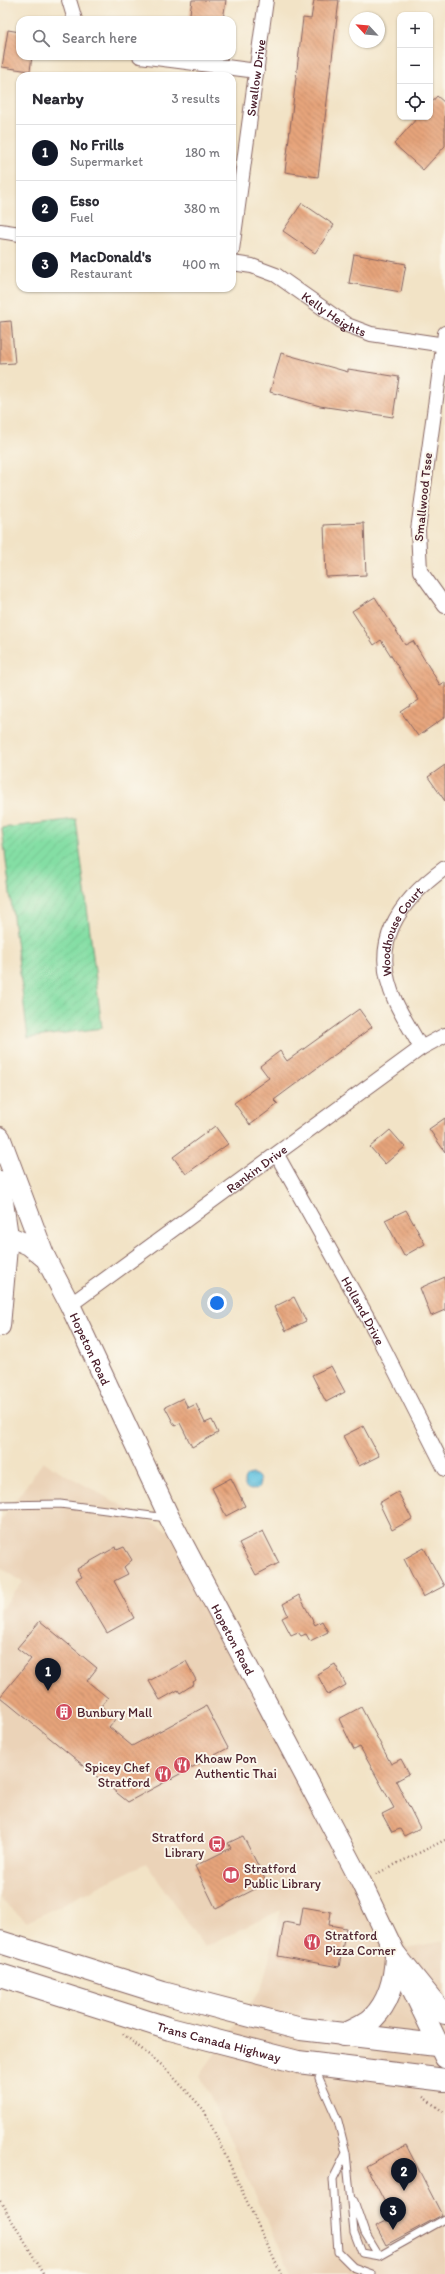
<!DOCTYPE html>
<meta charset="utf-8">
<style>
:root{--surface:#fff;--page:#f7f7f7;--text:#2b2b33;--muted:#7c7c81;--line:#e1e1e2;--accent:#111827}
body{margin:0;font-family:Itim,sans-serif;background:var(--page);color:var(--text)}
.controls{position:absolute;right:12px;top:12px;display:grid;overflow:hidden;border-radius:8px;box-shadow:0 1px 3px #0004}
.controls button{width:36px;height:36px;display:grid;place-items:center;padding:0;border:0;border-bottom:1px solid var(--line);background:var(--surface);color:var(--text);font:20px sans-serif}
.compass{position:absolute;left:349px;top:12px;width:36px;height:36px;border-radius:50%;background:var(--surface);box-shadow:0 1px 3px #0004;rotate:296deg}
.you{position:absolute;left:217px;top:1303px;width:14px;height:14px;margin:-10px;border:3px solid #fff;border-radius:50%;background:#1a73e8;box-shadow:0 0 0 6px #1a73e833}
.badge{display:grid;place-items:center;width:26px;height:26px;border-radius:50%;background:var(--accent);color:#fff;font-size:13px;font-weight:700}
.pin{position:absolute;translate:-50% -33px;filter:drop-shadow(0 1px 2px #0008)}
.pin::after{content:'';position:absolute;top:21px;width:14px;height:12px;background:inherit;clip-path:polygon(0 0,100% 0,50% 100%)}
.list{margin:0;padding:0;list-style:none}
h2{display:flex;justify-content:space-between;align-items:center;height:52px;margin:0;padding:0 16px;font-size:17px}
h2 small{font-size:13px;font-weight:400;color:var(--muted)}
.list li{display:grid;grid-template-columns:26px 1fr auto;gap:12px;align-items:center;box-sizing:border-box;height:56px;padding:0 16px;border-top:1px solid var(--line)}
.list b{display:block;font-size:15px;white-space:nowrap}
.list p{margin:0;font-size:13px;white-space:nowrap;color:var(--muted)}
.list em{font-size:13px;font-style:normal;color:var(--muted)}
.icon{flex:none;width:22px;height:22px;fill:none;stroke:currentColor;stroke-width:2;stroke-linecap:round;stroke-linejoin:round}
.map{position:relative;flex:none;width:445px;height:2274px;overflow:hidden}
.search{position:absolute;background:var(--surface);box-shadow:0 1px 3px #0004;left:16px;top:16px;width:220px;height:44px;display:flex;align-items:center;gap:10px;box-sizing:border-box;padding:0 14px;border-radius:12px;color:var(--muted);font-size:15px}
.panel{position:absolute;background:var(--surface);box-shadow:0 1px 3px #0004;left:16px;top:72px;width:220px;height:220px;border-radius:12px}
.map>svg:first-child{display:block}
.built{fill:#ebd3b8}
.garden{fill:url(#garden-furrows);stroke:#677e68}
.water{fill:url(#water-waves);stroke:#567186}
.building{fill:url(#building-back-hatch)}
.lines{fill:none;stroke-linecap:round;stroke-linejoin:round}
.service-casing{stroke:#856461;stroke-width:9}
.minor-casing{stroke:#856461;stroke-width:16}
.secondary-casing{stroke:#856461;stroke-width:22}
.trunk-casing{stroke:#856461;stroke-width:24}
.path{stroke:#856461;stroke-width:2.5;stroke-dasharray:1 3;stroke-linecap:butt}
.service{stroke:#fff;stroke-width:7}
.minor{stroke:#fff;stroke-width:14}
.secondary{stroke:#fff;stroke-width:20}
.trunk{stroke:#fff;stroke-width:22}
.labels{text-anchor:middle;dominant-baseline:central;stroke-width:4;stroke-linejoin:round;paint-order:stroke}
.street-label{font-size:13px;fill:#4a1f2b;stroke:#fbf7ec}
.poi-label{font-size:13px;fill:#4a1f2b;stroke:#fbf7ec;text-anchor:start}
</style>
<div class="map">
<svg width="445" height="2274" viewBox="0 0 445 2274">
<defs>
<pattern id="garden-furrows" width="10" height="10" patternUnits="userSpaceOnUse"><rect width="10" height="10" fill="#84dea4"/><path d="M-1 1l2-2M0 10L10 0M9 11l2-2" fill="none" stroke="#74be8d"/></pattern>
<pattern id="water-waves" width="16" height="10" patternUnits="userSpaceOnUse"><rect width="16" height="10" fill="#62c3e0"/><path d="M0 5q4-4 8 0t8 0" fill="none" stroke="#57a7c0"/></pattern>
<pattern id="building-back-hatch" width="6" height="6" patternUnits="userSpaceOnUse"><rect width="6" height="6" fill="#e6a47b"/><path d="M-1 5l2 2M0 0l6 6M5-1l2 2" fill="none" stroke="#bc8565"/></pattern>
</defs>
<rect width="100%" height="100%" fill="#fbf7ec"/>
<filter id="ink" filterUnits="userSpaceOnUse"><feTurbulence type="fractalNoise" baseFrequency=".025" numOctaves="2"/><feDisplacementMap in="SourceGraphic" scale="8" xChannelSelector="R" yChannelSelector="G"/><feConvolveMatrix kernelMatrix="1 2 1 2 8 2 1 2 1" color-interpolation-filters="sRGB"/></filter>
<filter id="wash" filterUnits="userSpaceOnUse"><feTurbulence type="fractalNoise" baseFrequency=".012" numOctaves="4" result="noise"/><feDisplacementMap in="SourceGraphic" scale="16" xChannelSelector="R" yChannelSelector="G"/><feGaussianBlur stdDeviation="0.9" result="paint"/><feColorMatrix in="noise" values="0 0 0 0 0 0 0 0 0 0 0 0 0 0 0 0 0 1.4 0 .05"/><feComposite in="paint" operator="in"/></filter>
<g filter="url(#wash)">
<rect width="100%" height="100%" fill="#f2e3c6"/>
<path class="built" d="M43,1462L175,1535L285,1741L407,1948L445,1941V2274H292L200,2075L262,1987L281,1910L204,1947L146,1863L27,1922L0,1898V1611L23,1582L0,1567V1522Z"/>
<path class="garden" d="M76,819L102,1028L28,1038L2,828Z"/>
<path class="water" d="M244 1482a8 8 0 1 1 16 0a8 8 0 1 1-16 0Z"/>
<g id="blocks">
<path class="building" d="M192,0H226L223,20H189Z
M314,0H339L318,177L285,172L303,18L311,19Z
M8,30L20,32V56H32L30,71L2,67Z
M437,96L445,103V146L423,170L394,144L418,117H430V104Z
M302,203L334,225L315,253L283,231Z
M354,254L406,264L401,292L349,283Z
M11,321L15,363L0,364V322Z
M281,353L348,372V369L399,377L393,417L320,406L270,392Z
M364,523L366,575L326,577L324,525Z
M375,597L405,645L413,641L440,685L445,682V717L418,736L401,712L419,700L381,640L374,645L352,611Z
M445,765V801L428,777Z
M359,1009L372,1027L274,1100L278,1104L250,1125L234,1103L269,1078L260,1066L280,1051L287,1061Z
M445,1118V1152L429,1129Z
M215,1126L228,1144L186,1174L173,1157Z
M390,1130L405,1147L385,1164L370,1147Z
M406,1210L425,1244L404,1256L385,1220Z
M445,1277V1310L431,1316L420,1288Z
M294,1297L306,1321L286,1331L274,1307Z
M331,1366L345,1392L326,1402L312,1375Z
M183,1398L188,1408L196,1404L205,1423L212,1420L218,1433L192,1447L180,1423L175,1426L165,1407Z
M363,1426L379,1456L359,1466L343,1436Z
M231,1478L245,1506L226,1516L212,1488Z
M398,1492L412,1519L392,1530L379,1503Z
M263,1531L279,1563L256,1575L239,1543Z
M116,1547L117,1550L124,1547L132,1560L124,1567L128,1574L114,1581L134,1618L107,1633L76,1580L82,1577L77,1569Z
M424,1548L444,1586L423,1597L404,1559Z
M299,1595L315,1625L322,1621L328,1632L310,1641L306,1634L301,1636L298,1632L291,1635L282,1618L288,1615L283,1604Z
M40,1621L97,1668L87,1681L108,1698L101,1706L116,1718L109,1727L132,1746L206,1706L228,1748L128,1802L0,1697L31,1659L17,1648Z
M186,1661L196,1680L193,1682L194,1684L180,1693L178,1690L160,1700L149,1681Z
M335,1664L346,1685L328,1695L317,1674Z
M361,1707L391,1764L401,1759L409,1774L396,1781L420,1828L404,1836L400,1829L392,1832L382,1814L394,1808L360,1747L354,1750L339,1719Z
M243,1836L267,1883L216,1909L195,1866L231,1848L228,1843Z
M303,1907L331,1912L329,1925L346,1928L339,1967L278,1956L284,1922L300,1925Z
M406,2145L442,2215L386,2245L376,2226L393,2218L366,2166Z"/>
</g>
</g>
<g filter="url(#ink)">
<use href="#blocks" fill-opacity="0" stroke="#856461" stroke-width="1"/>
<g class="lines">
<g class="service-casing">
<path id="service" d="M0,1505L60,1504L167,1518
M319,2078L338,2121L346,2153L333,2179L338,2252L353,2267L372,2274
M346,2153L354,2232L362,2253L379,2256L445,2219
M354,2201L365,2233L379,2256"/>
</g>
<g class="minor-casing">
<g id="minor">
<path d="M69,0L75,20"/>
<path d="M140,56L257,71"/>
<path d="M0,231L20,234"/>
<path id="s1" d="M232,250L266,0"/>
<path id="s2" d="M232,263L252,266L276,275L347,325L371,334L445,345"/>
<path d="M445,333L418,530L420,571L445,606"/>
<path id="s3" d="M421,1048C413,1033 403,1018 396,1003C368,944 398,902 445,868"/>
<path id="s4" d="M277,1155L375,1331L445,1469"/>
<path id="s5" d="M70,1305L421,1048L445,1035"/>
</g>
</g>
<g class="secondary-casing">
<g id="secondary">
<path d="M0,1137L45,1257"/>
<path d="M0,1181L8,1236L0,1326"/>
<path id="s6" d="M8,1236L29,1245L46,1259L70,1305L170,1519L361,1882L445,2058"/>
</g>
</g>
<g class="trunk-casing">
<g id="trunk">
<path d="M0,1942L163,1993L301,2029L445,2046"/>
<path d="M396,1956L437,2007L445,2013"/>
<path id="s7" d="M0,1975L170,2029L298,2062L445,2080"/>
<path d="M343,2035C352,2030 366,2025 373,2018C390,2001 395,1979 396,1956"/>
</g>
</g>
<path class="path" d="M376,1874L445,1840
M123,2034L164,2067L204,2110L281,2274
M423,2097L445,2113
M0,2201L44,2274"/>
<use href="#service" class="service"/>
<use href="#minor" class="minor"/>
<use href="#secondary" class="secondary"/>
<use href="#trunk" class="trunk"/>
</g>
</g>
<defs>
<g id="building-disc" transform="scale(0.9)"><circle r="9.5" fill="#d1495b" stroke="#fbf7ec"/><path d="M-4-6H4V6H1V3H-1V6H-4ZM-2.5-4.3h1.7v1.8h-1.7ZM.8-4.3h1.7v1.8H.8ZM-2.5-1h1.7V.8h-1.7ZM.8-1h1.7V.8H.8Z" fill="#fff"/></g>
<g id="restaurant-disc" transform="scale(0.9)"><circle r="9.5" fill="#d1495b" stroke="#fbf7ec"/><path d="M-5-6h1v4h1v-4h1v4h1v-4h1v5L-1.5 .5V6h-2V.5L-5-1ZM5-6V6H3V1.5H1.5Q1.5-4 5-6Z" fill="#fff"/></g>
<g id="bus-disc" transform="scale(0.9)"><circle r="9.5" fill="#d1495b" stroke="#fbf7ec"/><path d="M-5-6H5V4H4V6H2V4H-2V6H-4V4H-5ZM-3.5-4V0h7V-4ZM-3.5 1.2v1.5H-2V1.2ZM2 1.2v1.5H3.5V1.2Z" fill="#fff"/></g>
<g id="library-disc" transform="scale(0.9)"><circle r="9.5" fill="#d1495b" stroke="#fbf7ec"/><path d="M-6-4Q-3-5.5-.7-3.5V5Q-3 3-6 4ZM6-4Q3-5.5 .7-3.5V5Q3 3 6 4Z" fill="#fff"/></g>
</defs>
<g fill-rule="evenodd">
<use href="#building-disc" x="64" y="1712"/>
<use href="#restaurant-disc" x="182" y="1765"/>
<use href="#restaurant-disc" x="163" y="1774"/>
<use href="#bus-disc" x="217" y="1844"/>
<use href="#library-disc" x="231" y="1875"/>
<use href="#restaurant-disc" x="312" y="1942"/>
</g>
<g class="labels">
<g class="street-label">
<text stroke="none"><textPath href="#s1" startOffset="174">Swallow Drive</textPath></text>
<text stroke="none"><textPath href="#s2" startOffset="116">Kelly Heights</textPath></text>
<text transform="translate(423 497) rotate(-84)">Smallwood Tsse</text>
<text stroke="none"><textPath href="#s3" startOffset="129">Woodhouse Court</textPath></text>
<text stroke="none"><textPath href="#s5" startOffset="231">Rankin Drive</textPath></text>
<text stroke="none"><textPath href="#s4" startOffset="178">Holland Drive</textPath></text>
<text stroke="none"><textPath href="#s6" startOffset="145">Hopeton Road</textPath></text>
<text stroke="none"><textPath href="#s6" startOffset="469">Hopeton Road</textPath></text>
<text stroke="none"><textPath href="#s7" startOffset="229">Trans Canada Highway</textPath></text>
</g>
<g class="poi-label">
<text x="77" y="1712">Bunbury Mall</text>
<text x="195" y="1758">Khoaw Pon<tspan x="195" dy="15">Authentic Thai</tspan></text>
<text x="150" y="1767" text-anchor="end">Spicey Chef<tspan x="150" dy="15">Stratford</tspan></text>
<text x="204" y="1837" text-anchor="end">Stratford<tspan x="204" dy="15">Library</tspan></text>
<text x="244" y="1868">Stratford<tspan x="244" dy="15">Public Library</tspan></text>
<text x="325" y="1935">Stratford<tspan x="325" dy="15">Pizza Corner</tspan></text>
</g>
</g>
</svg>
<div class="controls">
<button>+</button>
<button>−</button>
<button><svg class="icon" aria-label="locate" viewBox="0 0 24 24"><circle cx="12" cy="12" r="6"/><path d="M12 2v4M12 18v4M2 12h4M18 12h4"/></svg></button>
</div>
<svg class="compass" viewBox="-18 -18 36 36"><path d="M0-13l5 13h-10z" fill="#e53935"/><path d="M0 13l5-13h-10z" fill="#7c7c81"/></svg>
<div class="you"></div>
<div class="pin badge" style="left:48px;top:1691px">1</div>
<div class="pin badge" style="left:404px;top:2191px">2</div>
<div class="pin badge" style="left:393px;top:2230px">3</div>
<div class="search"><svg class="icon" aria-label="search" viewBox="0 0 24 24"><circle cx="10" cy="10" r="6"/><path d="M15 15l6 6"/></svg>Search here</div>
<section class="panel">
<h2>Nearby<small>3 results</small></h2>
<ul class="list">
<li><span class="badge">1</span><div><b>No Frills</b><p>Supermarket</p></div><em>180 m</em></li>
<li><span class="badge">2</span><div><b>Esso</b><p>Fuel</p></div><em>380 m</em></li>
<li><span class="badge">3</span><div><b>MacDonald's</b><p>Restaurant</p></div><em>400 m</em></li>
</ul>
</section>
</div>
